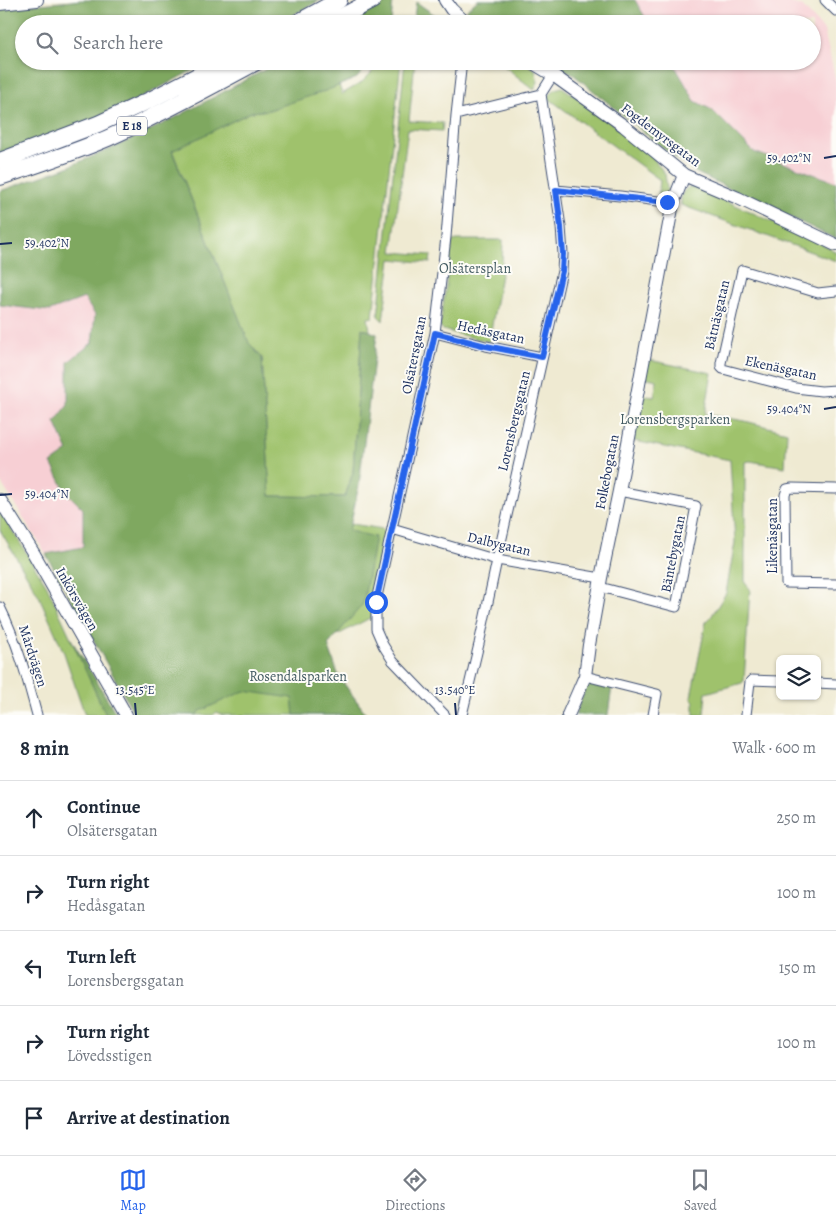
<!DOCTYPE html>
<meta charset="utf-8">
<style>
:root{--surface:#fff;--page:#f2f2f3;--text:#1f2937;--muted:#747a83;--line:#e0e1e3;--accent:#2563eb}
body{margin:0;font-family:Alegreya,serif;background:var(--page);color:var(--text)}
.controls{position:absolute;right:15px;bottom:15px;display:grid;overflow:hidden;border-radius:8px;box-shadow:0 1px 4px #0004}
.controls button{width:45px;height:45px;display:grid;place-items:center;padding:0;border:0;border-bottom:1px solid var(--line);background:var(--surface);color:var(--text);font:25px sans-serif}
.stop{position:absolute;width:15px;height:15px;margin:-11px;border:4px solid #2563eb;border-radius:50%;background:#fff}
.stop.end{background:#2563eb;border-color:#fff;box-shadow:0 1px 5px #0008}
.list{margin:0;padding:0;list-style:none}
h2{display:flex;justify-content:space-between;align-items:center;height:65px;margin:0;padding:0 20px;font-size:21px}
h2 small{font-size:16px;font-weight:400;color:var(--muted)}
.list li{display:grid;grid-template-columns:32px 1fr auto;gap:15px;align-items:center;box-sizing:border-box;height:75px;padding:0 20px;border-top:1px solid var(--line)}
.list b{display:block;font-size:19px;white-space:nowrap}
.list p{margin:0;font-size:16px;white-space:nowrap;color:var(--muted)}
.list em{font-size:16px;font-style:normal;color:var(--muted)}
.icon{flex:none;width:28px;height:28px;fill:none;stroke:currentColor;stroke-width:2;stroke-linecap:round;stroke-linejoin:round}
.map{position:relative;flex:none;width:836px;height:715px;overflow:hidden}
.search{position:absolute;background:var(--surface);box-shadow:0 1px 4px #0004;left:15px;right:15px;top:15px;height:55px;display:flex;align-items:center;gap:12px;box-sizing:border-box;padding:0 18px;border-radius:28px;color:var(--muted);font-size:19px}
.sheet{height:440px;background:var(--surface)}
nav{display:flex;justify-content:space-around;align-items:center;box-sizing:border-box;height:70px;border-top:1px solid var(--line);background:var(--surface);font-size:14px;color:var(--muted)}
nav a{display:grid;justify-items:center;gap:2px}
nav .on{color:var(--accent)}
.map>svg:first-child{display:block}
.built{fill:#f7cfd4}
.green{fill:#9fc26c;stroke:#5d7865}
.forest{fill:#7fa860;stroke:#4d6c5f}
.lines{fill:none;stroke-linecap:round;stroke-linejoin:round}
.street-casing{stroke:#3b4b6f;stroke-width:11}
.secondary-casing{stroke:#3b4b6f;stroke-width:14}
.highway-casing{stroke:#3b4b6f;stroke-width:18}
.street{stroke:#fff;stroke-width:9}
.secondary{stroke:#fff;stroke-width:12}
.highway{stroke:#fff;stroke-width:16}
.route{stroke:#2563eb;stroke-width:6}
.ticks{fill:none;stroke:#1b2f5e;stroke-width:2}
.labels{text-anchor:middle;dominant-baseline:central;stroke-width:4;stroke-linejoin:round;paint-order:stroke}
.shield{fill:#fdfcf7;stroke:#5f6c8c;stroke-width:1}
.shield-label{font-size:12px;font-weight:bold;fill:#1b2f5e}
.street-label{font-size:14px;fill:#1b2f5e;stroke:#fdfcf7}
.park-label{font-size:14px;fill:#435b62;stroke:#fdfcf7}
.ticks-label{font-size:12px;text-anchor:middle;fill:#1b2f5e;stroke:#fdfcf7;stroke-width:4;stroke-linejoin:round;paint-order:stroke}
</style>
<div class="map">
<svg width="836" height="715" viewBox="0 0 836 715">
<rect width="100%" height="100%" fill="#fdfcf7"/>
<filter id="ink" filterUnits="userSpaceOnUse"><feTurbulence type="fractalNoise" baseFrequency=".02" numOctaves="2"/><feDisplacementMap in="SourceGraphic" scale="10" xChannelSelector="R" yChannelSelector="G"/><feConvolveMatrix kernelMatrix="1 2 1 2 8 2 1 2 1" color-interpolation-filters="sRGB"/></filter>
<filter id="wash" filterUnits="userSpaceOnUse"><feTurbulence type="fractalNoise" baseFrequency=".0096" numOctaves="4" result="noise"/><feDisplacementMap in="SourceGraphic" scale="20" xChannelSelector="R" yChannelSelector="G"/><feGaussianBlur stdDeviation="1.12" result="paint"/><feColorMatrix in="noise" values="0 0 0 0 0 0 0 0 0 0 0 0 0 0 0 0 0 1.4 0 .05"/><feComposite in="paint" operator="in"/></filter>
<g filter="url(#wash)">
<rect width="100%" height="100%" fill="#efead2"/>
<path class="built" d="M635,0H779L802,6L824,30L836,81V182L816,175L754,152L712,110L695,101L672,61H812V24H649Z
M84,298L95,315L92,343L68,362V406L55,422L68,451L66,492L83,509V547L46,554L0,481V305L50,311Z"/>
<path class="green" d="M380,61H401L373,317L368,318L370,331L362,329L353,472L345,497L270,496L262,358L249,344L172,150L251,112L269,110L339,85L342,94L361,83L371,73Z
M405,61H415L409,121L443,123L442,131L408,129L392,252L431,255L430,263L391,259L383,321L378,316Z
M498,61H521L535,69L538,82L534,90Z
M562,87L602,115L651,155L665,174L668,194L663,199L658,198L660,180L548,98C552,91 554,89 562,87Z
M689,187L698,188L830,248L836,253V261L681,205C681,196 681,192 689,187Z
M457,240H503L502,269L489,342L443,330L440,327L452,243L453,241Z
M649,360L712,373L705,414L745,421L787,432L785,467L750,461L745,462V583L750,589L744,681L742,683L706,693L704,715H694V702L691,697L706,622L711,617L726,593L735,542L730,460L634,441L640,395L654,397L657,380L643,377Z
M0,511L47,586L106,715H85L64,653L39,596L0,530Z
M352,524L383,529L386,533L372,617L324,642L339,677L367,715H222L217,712L213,715H182L348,526Z"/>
<path class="forest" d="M82,0H320L277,24H24V61H210L101,119L0,156V8Z
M386,0H393L391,24H345Z
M478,0H635L649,24H479L466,10Z
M416,2L448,24H413Z
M281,61H371L357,78L328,90L269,110L251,112L172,151L249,343L262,358L270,496L345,497L353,472L362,328L377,334L359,485L349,531L375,537L363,604L328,645L339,677L367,715H294L292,698L244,691L198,712L197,715H135L46,554L83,547V509L66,492L51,463L68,451L55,422L68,405V362L92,343L95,315L84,298L50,311L0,305V191L65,168L115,147L169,121Z
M548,61H672L695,101L712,110L754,152L816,175L836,182V239L697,173L673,156L574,75Z
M71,639L117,715H106Z
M591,683L612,687L608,715H575L587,685Z"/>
</g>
<g filter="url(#ink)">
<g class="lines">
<g class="street-casing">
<path id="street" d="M825,0L836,11
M456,115L541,94
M556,190L620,196L673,203
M836,291L818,293L742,270L721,363V367L723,369L796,388L821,391L836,390
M435,333L486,346L542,357
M836,489L792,488L787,489L785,495L786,583L836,584
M392,529L497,560L601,578
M600,587L676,607L696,506L619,491
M0,607C17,641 27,678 37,715
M585,676L657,694L653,715
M817,683L836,684
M445,715L393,661L383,645L376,629V601L435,333L446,237L456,115L462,61
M462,715L479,644L497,560L562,271L563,254L561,227L541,94L553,75
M746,715L750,682L752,680L780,681"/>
</g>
<g class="secondary-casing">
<path id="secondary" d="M445,0L451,9L467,24
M0,4L37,0
M530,61L553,75L624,126L684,175L738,198L836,245
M0,500L34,554L126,715
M568,715L579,690L585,676L589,645L601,578L619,491L673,203L684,175"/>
</g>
<g class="highway-casing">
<path id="highway" d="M295,24L339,0
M328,24L373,0
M0,161L98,124L150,100L226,61
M0,177C36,165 73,153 108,138C159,115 208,88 258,61"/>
</g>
<use href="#street" class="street"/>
<use href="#secondary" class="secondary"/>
<use href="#highway" class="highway"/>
</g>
</g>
<g class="lines" filter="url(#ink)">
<path class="route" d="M376,602L435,333L486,346L542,357L562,271L563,254L561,227L556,190L667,202"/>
</g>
<path class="ticks" d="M824,158L836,156M0,244L12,243M824,409L836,407M0,495L12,494M135,703L136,715M455,703L456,715"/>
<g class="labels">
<rect class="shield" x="117" y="116.5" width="30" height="19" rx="4"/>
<g class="shield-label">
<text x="132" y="126">E 18</text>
</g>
<g class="street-label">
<text transform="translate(661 135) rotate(37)">Fogdemyrsgatan</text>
<text transform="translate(717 315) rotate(-77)">Båtnäsgatan</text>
<text transform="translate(491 332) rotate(12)">Hedåsgatan</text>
<text transform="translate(414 355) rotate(-79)">Olsätersgatan</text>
<text transform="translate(781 368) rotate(12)">Ekenäsgatan</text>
<text transform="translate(514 421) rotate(-77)">Lorensbergsgatan</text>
<text transform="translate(607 472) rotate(-79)">Folkebogatan</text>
<text transform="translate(772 536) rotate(-90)">Likenäsgatan</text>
<text transform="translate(499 544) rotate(13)">Dalbygatan</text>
<text transform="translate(673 554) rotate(-79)">Bäntebygatan</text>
<text transform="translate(77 599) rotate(60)">Inkörsvägen</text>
<text transform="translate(33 656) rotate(72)">Mårdvägen</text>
</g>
<g class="park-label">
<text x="475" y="268">Olsätersplan</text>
<text x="675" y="419">Lorensbergsparken</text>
<text x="298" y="676">Rosendalsparken</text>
</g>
</g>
<g class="ticks-label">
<text x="789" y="162">59.402°N</text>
<text x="47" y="247">59.402°N</text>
<text x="789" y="413">59.404°N</text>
<text x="47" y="498">59.404°N</text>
<text x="135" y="694">13.545°E</text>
<text x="455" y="694">13.540°E</text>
</g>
</svg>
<div class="controls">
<button><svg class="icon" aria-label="layers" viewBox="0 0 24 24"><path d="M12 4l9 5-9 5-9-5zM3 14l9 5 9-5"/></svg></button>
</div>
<div class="stop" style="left:376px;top:602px"></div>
<div class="stop end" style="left:667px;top:202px"></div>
<div class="search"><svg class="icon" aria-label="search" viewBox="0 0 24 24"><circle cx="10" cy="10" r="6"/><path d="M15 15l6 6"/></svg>Search here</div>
</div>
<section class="sheet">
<h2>8 min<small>Walk · 600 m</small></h2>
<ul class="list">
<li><svg class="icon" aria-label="ahead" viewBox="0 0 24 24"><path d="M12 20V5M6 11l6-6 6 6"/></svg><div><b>Continue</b><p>Olsätersgatan</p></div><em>250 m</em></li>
<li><svg class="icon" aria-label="right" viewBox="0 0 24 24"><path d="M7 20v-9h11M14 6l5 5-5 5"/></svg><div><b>Turn right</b><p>Hedåsgatan</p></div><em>100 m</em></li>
<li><svg class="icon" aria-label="left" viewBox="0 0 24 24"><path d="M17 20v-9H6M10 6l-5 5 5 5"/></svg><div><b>Turn left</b><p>Lorensbergsgatan</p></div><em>150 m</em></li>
<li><svg class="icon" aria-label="right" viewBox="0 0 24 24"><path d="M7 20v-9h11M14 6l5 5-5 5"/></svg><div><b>Turn right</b><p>Lövedsstigen</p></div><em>100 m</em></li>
<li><svg class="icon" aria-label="arrive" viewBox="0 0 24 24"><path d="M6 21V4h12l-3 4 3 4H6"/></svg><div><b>Arrive at destination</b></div></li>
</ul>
</section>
<nav>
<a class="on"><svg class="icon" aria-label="map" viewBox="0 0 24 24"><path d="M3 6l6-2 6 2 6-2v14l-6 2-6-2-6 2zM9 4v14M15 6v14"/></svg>Map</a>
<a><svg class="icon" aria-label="directions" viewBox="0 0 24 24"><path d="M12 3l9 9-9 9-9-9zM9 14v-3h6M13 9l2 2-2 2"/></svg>Directions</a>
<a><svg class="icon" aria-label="saved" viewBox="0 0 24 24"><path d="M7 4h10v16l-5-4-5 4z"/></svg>Saved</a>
</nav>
